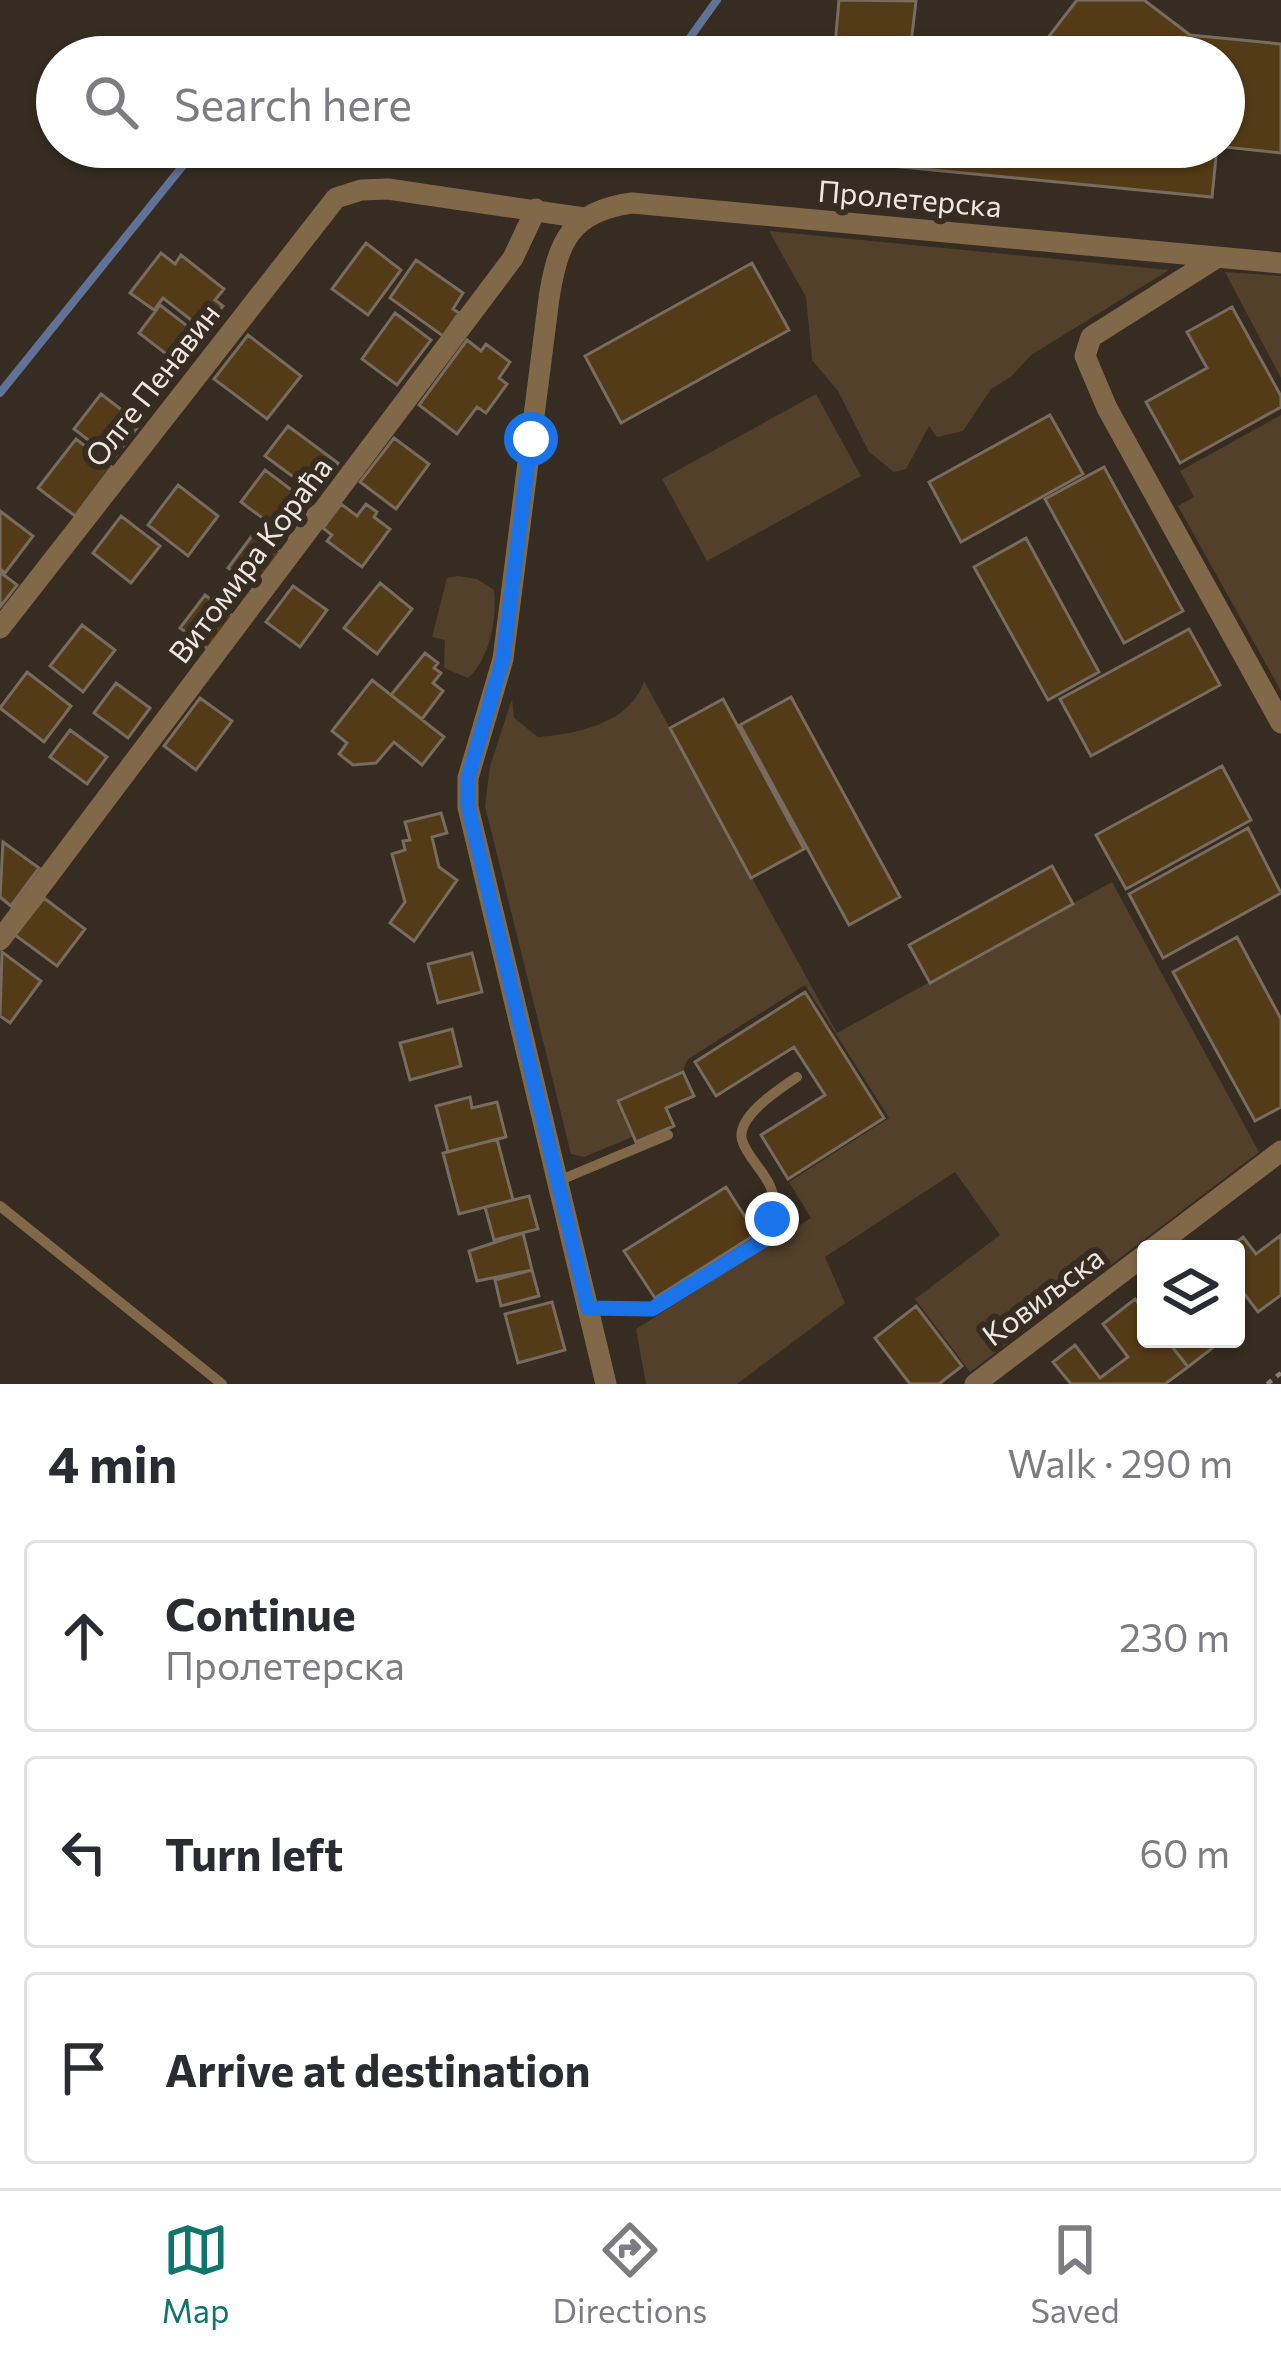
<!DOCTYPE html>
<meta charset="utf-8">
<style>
:root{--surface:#fff;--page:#f7f7f7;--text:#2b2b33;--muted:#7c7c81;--line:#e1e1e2;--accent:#0f766e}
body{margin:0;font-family:Commissioner,sans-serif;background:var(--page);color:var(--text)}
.controls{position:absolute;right:36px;bottom:36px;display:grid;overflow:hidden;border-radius:12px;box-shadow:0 3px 9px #0004}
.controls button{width:108px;height:108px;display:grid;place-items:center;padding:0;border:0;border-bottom:3px solid var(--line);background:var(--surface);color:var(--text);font:60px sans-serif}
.stop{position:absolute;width:36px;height:36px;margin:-27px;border:9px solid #1a73e8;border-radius:50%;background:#fff}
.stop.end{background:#1a73e8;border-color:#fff;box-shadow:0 3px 12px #0008}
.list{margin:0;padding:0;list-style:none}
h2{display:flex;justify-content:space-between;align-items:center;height:156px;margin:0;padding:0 48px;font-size:51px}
h2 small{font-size:39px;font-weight:400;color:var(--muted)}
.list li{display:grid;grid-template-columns:78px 1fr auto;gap:36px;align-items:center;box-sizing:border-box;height:192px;margin:0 24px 24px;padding:0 24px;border:3px solid var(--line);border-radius:12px}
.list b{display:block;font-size:45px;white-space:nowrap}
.list p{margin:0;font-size:39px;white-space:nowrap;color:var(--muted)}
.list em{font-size:39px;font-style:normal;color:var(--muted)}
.icon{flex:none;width:66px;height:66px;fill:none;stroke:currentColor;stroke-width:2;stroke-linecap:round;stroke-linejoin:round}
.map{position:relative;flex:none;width:1281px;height:1384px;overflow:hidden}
.search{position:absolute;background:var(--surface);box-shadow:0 3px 9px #0004;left:36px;right:36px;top:36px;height:132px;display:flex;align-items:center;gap:30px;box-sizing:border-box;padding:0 42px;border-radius:66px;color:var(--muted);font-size:45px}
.sheet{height:804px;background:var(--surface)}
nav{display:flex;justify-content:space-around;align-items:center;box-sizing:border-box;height:168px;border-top:3px solid var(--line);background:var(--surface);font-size:33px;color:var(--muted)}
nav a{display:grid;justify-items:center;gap:6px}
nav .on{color:var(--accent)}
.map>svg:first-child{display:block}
.green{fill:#52402a}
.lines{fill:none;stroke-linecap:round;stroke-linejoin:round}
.stream{stroke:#617298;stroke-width:8}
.building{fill:#543b17;stroke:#776c5f;stroke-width:3}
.path{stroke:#887f76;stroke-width:4.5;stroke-dasharray:6 6;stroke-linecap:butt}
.service{stroke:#816849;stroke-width:10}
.minor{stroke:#816849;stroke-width:21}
.route{stroke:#1a73e8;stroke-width:15}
.labels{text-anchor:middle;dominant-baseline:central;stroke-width:12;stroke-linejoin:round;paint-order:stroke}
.street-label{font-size:30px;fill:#eee7e0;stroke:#362c21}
</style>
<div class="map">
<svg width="1281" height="1384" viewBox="0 0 1281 1384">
<rect width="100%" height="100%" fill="#362c21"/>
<path class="green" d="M769,231L1169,270L1031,355L1012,376L991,389L963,431L937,437L929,426L906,469L894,472L869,452L838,391L812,360L806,297Z
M1225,272L1281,276V378Z
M816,394L861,476L707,561L662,479Z
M1281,415V691L1178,506L1194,497L1180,471Z
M458,576L477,579L494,590C497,619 490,658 468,678L444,668L445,640L432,637L447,578Z
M644,681L837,1033L1112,882L1259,1152L970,1372L915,1299L1000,1235L955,1172L825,1257L845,1303L737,1384H646L636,1329L811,1218L789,1182L889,1118L805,985L688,1059L683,1070L616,1101L632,1137L584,1157L571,1154L485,806L490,766L512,699L514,718L538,737C577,734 631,723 644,681Z"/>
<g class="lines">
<path class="stream" d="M676,57L717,0
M0,393L198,147"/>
</g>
<path class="building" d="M839,0L916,1L910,52L965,57H834Z
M1077,0H1144L1190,35L1281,44V153L1224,147V57H1033Z
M759,147H1217L1212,197L758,153Z
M366,243L401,270L368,315L332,289Z
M161,253L175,264L181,255L224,289L215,300L223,306L204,330L163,298L154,310L130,293Z
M416,260L463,293L453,309L459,313L443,336L390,298Z
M752,263L789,330L621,423L585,356Z
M160,305L204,339L183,367L139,333Z
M1232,307L1281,396V407L1180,463L1146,402L1207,368L1187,332Z
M395,313L431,340L397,385L362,359Z
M248,335L301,376L267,419L214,379Z
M467,340L481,351L486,344L510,362L499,378L507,384L486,413L477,407L457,434L419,405Z
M101,394L140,424L113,459L74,429Z
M1050,415L1083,474L961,542L929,482Z
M288,426L338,463L315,493L265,456Z
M394,438L429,464L396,509L360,482Z
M76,439L112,467L75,516L38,488Z
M1104,467L1183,611L1124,643L1045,499Z
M265,470L313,506L289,538L241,502Z
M178,485L218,516L188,556L148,525Z
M341,504L357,516L366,504L377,512L374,517L390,529L362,567L327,541L332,535L323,528Z
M0,511L33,536L5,573L0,569Z
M121,516L160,546L131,583L93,553Z
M254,533L285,555L260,591L228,568Z
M1026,538L1099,672L1048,700L974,567Z
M0,572L17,585L0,607Z
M380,583L412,609L377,654L344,628Z
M293,586L327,610L300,647L266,622Z
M205,595L237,619L212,652L180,628Z
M82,625L115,650L83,692L50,666Z
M1189,629L1220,685L1091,756L1060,699Z
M425,653L438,663L434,668L441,673L433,683L443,691L422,719L391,695Z
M27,672L71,706L44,742L0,708Z
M372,680L444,737L422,765L394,742L376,763L353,765L339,754L347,743L332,731Z
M116,683L150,708L128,738L94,713Z
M791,697L900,897L849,925L740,725Z
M200,698L232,721L196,770L164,746Z
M723,699L804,849L751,878L670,728Z
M70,730L107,757L87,784L50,757Z
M1222,766L1251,820L1126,889L1096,835Z
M441,813L447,833L432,837L439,867L457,880L414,941L390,923L405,902L392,854L405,850L403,841L410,840L405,822Z
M1248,828L1281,893L1163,958L1129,894Z
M3,842L39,868L11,906L0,897Z
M1052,866L1073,904L930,983L909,945Z
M44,898L85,929L57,966L15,935Z
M1237,937L1281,1019V1107L1255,1121L1173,972Z
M2,952L41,981L10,1023L0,1016Z
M472,953L482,992L438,1003L428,964Z
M805,992L884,1118L788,1179L761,1135L825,1095L794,1047L716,1096L695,1062Z
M452,1029L461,1066L410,1080L400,1043Z
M683,1072L694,1096L666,1108L674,1126L636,1142L618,1101Z
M470,1097L472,1108L497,1102L506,1137L448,1152L436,1106Z
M497,1139L513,1200L459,1214L443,1153Z
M726,1187L756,1234L655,1298L624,1251Z
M529,1196L538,1229L494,1240L485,1207Z
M523,1233L532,1270L477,1281L469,1251Z
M1281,1235V1295L1258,1312L1236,1283V1249H1227L1243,1237L1256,1254Z
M532,1270L539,1296L501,1306L495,1280Z
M1135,1299L1146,1313V1339H1166L1188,1367L1165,1384H1071L1053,1362L1075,1345L1100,1378L1128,1357L1103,1324Z
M552,1302L565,1350L518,1363L505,1314Z
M916,1306L962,1366L939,1384H910L875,1338Z
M1166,1339H1224L1188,1367Z"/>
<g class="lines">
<path class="path" d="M1267,1384L1281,1373"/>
<path class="service" d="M558,1181L668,1135
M0,1206L222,1384
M588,1308L652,1309L766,1239C771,1224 777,1206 772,1191C767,1173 747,1158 742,1140C736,1116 781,1088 797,1077"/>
<path class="minor" d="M1216,258L1091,337L1085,356L1107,408L1281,723
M0,628L336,198L361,190L388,189L584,218
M0,940L513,258L536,209
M1152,1249L1281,1151
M606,1384L468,807V778L503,659L549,298C558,241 571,211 632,203L1281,263
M975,1384L1146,1254"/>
</g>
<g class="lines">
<path class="route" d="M531,439L503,659L468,778V806L588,1308L652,1309L766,1239L772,1219"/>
</g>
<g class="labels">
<g class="street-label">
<text transform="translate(910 197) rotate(5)">Пролетерска</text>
<text transform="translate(151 384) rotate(-52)">Олге Пенавин</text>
<text transform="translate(249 559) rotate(-53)">Витомира Кораћа</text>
<text transform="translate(1042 1295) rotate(-37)">Ковиљска</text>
</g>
</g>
</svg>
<div class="controls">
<button><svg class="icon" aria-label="layers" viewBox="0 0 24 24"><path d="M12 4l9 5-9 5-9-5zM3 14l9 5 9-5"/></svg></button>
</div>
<div class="stop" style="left:531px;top:439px"></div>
<div class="stop end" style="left:772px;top:1219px"></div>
<div class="search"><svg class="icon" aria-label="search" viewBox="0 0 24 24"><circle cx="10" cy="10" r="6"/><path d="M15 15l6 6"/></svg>Search here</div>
</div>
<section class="sheet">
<h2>4 min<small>Walk · 290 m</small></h2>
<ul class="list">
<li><svg class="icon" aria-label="ahead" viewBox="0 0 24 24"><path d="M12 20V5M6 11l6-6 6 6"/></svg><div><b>Continue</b><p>Пролетерска</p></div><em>230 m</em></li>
<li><svg class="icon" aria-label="left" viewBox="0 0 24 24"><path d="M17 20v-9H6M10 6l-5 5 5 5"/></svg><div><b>Turn left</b></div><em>60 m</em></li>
<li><svg class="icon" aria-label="arrive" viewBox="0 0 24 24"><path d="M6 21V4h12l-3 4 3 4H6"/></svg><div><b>Arrive at destination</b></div></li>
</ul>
</section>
<nav>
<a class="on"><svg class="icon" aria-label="map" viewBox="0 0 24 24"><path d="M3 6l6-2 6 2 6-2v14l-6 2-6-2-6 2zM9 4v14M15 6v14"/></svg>Map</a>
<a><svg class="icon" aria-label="directions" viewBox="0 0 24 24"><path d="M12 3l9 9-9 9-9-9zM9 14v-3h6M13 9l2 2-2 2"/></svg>Directions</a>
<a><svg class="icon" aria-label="saved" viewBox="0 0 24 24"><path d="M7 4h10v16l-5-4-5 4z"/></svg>Saved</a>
</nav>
